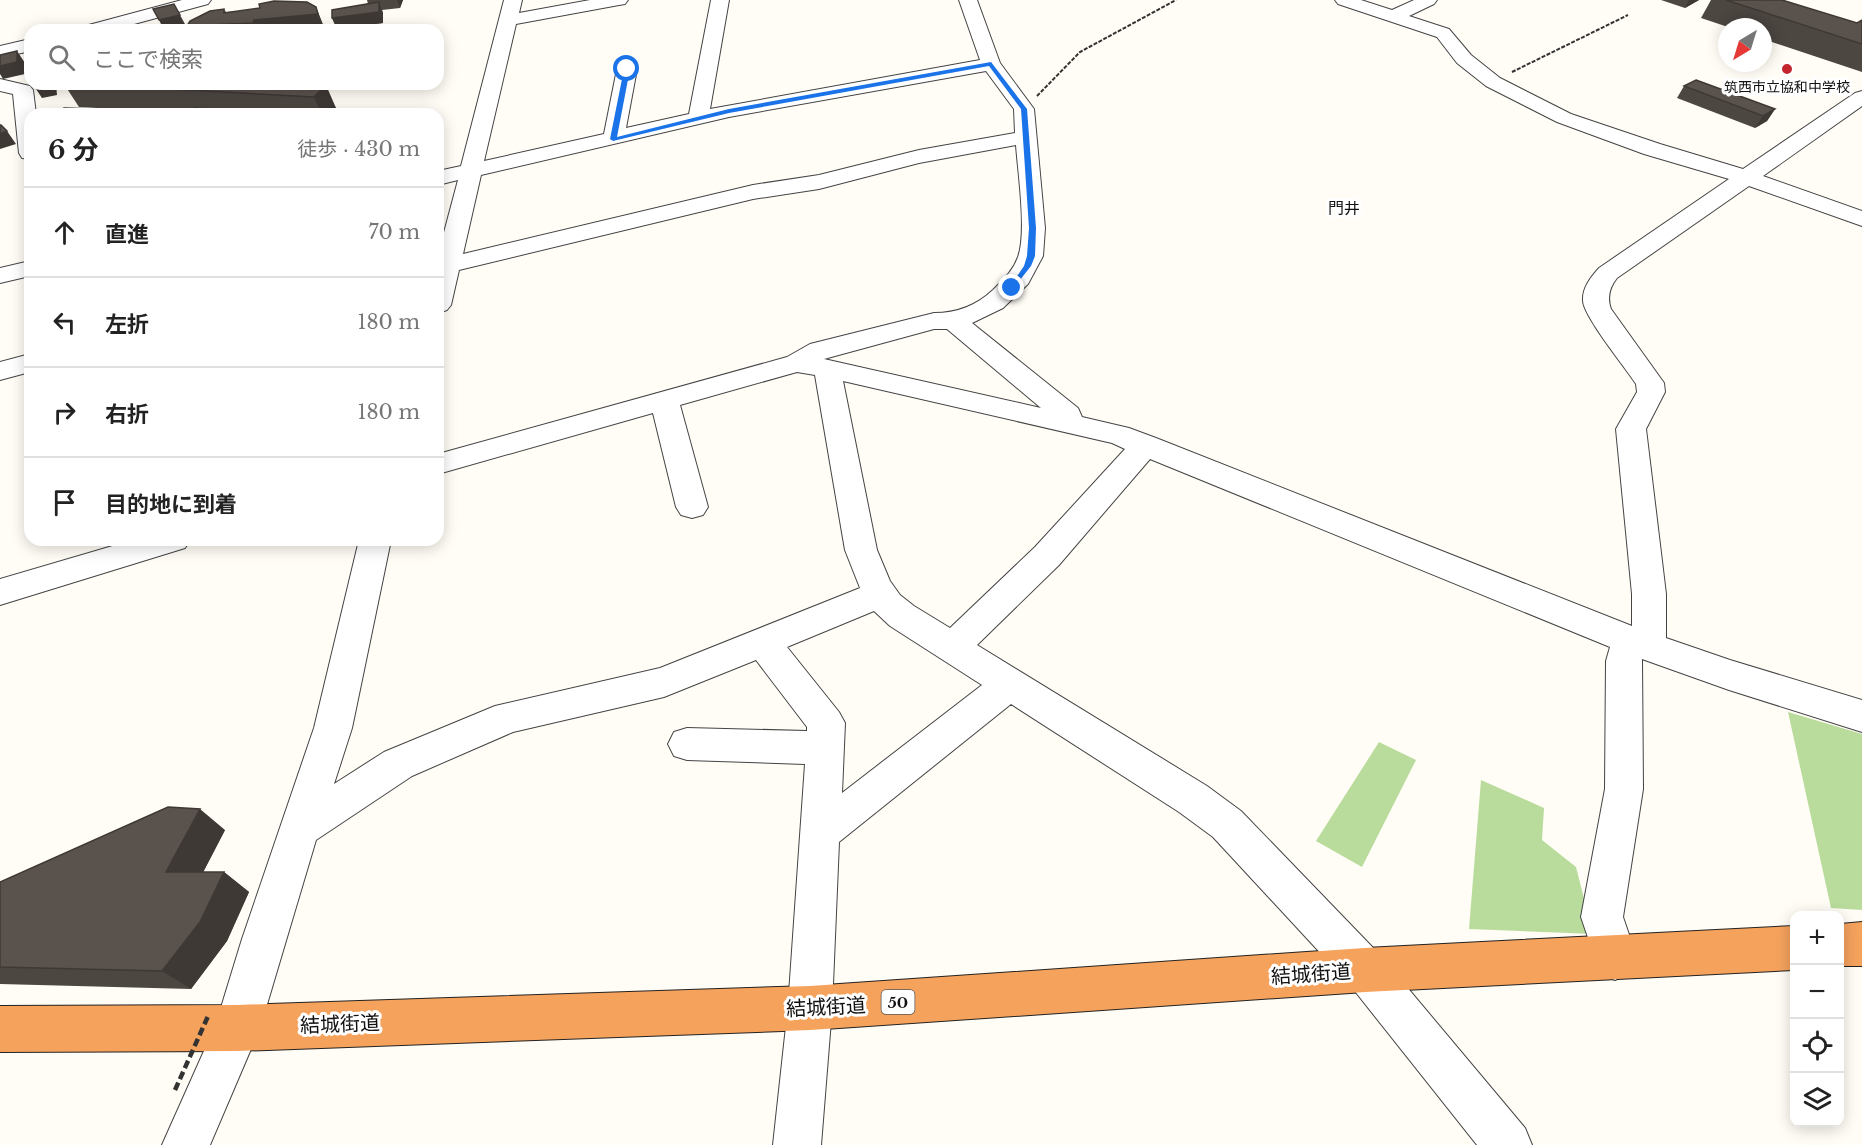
<!DOCTYPE html>
<html lang="ja">
<meta charset="utf-8">
<style>
:root{--surface:#fff;--page:#f2f2f2;--text:#222;--muted:#767676;--line:#e0e0e0}
body{margin:0;font-family:"Libre Baskerville","Noto Sans JP",serif;background:var(--page);color:var(--text)}
.controls{position:absolute;right:18px;bottom:18px;display:grid;overflow:hidden;border-radius:12px;box-shadow:0 3px 15px #0003}
.controls button{width:54px;height:54px;display:grid;place-items:center;padding:0;border:0;border-bottom:2px solid var(--line);background:var(--surface);color:var(--text);font:30px sans-serif}
.compass{position:absolute;left:1718px;top:18px;width:54px;height:54px;border-radius:50%;background:var(--surface);box-shadow:0 3px 15px #0003;rotate:218deg}
.stop{position:absolute;width:18px;height:18px;margin:-14px;border:4px solid #1a73e8;border-radius:50%;background:#fff}
.stop.end{background:#1a73e8;border-color:#fff;box-shadow:0 2px 6px #0008}
.list{margin:0;padding:0;list-style:none}
h2{display:flex;justify-content:space-between;align-items:center;height:78px;margin:0;padding:0 24px;font-size:26px}
h2 small{font-size:20px;font-weight:400;color:var(--muted)}
.list li{display:grid;grid-template-columns:39px 1fr auto;gap:18px;align-items:center;box-sizing:border-box;height:90px;padding:0 24px;border-top:2px solid var(--line)}
.list b{display:block;font-size:22px;white-space:nowrap}
.list em{font-size:20px;font-style:normal;color:var(--muted)}
.icon{flex:none;width:33px;height:33px;fill:none;stroke:currentColor;stroke-width:2;stroke-linecap:round;stroke-linejoin:round}
.map{position:relative;flex:none;width:1862px;height:1145px;overflow:hidden}
.search{position:absolute;background:var(--surface);box-shadow:0 3px 15px #0003;left:24px;top:24px;width:420px;height:66px;display:flex;align-items:center;gap:15px;box-sizing:border-box;padding:0 21px;border-radius:18px;color:var(--muted);font-size:22px}
.panel{position:absolute;background:var(--surface);box-shadow:0 3px 15px #0003;left:24px;top:108px;width:420px;height:438px;border-radius:18px}
.map>svg:first-child{display:block}
.forest{fill:#b9dc9c}
.lines{fill:none;stroke-linecap:round;stroke-linejoin:round}
.minor-casing{stroke:#444;stroke-width:2}
.highway-casing{stroke:#222;stroke-width:2}
.path{stroke:#333;stroke-width:2;stroke-dasharray:4 1.5;stroke-linecap:butt}
.minor{fill:#fff;fill-rule:evenodd}
.highway{fill:#f5a25d;fill-rule:evenodd}
.path-bridge{stroke:#333;stroke-width:4.5;stroke-dasharray:8 4;stroke-linecap:butt}
.wall{fill:#4d4742}
.shaded-wall{fill:#3f3936}
.building{fill:#5a524d;stroke:#3f3936;stroke-width:1.5}
.route{fill:#1a73e8}
.poi-dot{fill:#c4262e;stroke:#fff;stroke-width:2}
.labels{text-anchor:middle;dominant-baseline:central;stroke-width:6;stroke-linejoin:round;paint-order:stroke}
.far-poi-label{font-size:14px;fill:#111;stroke:#fff}
.shield{fill:#fff;stroke:#585858;stroke-width:1.5}
.shield-label{font-size:15px;font-weight:bold;fill:#111}
.far-quarter-label{font-size:16px;fill:#111;stroke:#fff}
.near-street-label{font-size:20px;fill:#111;stroke:#fff}
</style>
<div class="map">
<svg width="1862" height="1145" viewBox="0 0 1862 1145">
<rect width="100%" height="100%" fill="#fffdf5"/>
<path class="forest" d="M1788,712L1862,734V910L1831,908Z
M1379,742L1416,760L1362,867L1316,841Z
M1481,780L1544,808L1542,840L1576,867L1593,934L1469,929Z"/>
<g class="lines">
<g class="minor-casing">
<path id="minor" d="M182,0H211L208,4L112,30H82L85,26Z
M504,0H522L519,13L590,0H628L625,4L619,5L516,24L484,161L604,134L617,69L620,65H634L637,69L626,128L689,114L711,0H729L710,109L980,60L959,0H977L1000,63L1034,109L1045,228L1043,256L1028,284L1003,308L972,323L1078,408L1082,417L1129,428L1156,438L1632,626V594L1616,429L1637,392L1636,384C1625,367 1584,317 1583,301C1582,288 1591,277 1599,268L1729,179L1644,154L1557,122L1486,86L1457,63L1437,37L1338,4L1335,0H1361L1392,10L1414,0H1437L1434,4L1409,16L1449,29L1471,55L1500,78L1571,114L1660,144L1743,169L1855,93L1862,91V106L1763,176L1862,211V226L1749,186L1617,278C1609,288 1607,298 1611,309L1664,383L1665,392L1646,429L1666,594V638L1730,660L1862,700V732L1729,690L1642,659L1643,789L1623,917L1637,958L1630,973L1615,980L1600,973L1581,917L1605,789L1606,661L1610,647L1150,459L1059,565L977,645L1207,786L1241,811L1380,955L1525,1128L1532,1145H1477L1350,985L1213,837L1179,812L1011,704L839,842L832,1008L821,1145H773L788,1008L805,764L687,760L674,756L668,744L674,732L687,728L807,731V727L756,660L664,697L513,732L412,776L316,840L260,1028L210,1145H162L216,1024L242,939L314,728L359,540H391L352,728L334,784L384,752L495,706L660,668L860,588L845,550L815,375L797,372L680,405L708,507L703,515L692,518L681,515L676,507L653,413L438,474V454L787,357L810,344L934,313C957,313 976,306 993,290C1003,280 1013,271 1018,257C1027,232 1018,173 1016,145L919,163L819,189L753,199L459,270L451,305L447,310L438,313V255L458,180L438,185V171L461,166ZM986,71L1014,109L1015,133L919,150L819,175L753,185L463,254L481,175L729,117ZM934,329H947L1041,408L824,359ZM843,381L1112,443L1125,449L1035,547L950,628L914,606L900,595L890,581L877,550ZM874,611L890,626L982,685L842,793L845,723L839,712L787,647Z
M30,39V51L0,58V46Z
M0,79L30,86L33,90L36,114H30V159L22,158L19,153L13,94L0,91Z
M30,261V276L0,283V268Z
M30,354V372L0,380V362Z
M133,540H190L185,548L0,605V579Z"/>
</g>
<g class="highway-casing">
<path id="highway" d="M1862,922V966H1840V924Z
M1794,926V970L1365,992L810,1030L237,1051L0,1052V1006L237,1005L810,986L1365,948Z"/>
</g>
<path class="path" d="M1512,72L1628,15
M1037,96L1080,52L1176,0"/>
<use href="#minor" class="minor"/>
<use href="#highway" class="highway"/>
<path class="path-bridge" d="M175,1090L209,1014"/>
</g>
<path class="wall" d="M367,0H403L400,8L382,10L383,13V23L337,29L332,18L368,4Z
M1661,0H1699L1685,8Z
M1711,0H1782L1857,23L1862,20V72L1763,39V27H1728L1701,18Z
M316,7L325,30H189L187,26L224,9L226,12Z
M64,84H314L336,108L331,114H187L189,113L79,107Z
M1684,86L1775,109L1767,121L1755,128L1677,98Z
M225,830L203,872H224L249,892L227,941L191,989L0,984V882Z"/>
<path class="shaded-wall" d="M397,0H403L400,8Z
M1689,0H1699L1685,8Z
M379,2L383,13V23L337,29L332,18Z
M316,7L325,30H256L253,23L254,20Z
M180,15L186,26L170,30H164L159,20Z
M17,51L25,63V74L3,79L0,74V66Z
M44,84H56L57,95L42,98L34,86Z
M326,85L336,108L331,114H322L314,97Z
M1775,109L1767,121L1755,128L1763,116Z
M7,131L16,144L0,149V134Z
M200,809L225,830L193,892L166,872Z
M224,872L249,892L227,941L191,989L162,971Z"/>
<path class="building" d="M1726,0H1782L1857,23L1862,20V44Z
M274,1L307,2L316,7L318,14L254,20L253,23L187,26L190,21L210,11L224,9V13L260,8L259,4Z
M379,2V12L332,18V10Z
M174,4L180,15L159,20L153,9Z
M17,51V62L0,66V55Z
M1696,80L1775,109L1763,116L1684,86Z
M80,84H314L326,85L314,97Z
M64,108L152,111L148,114H56Z
M195,108L276,114H187Z
M0,125H1L7,131L0,134Z
M168,807L200,809L166,872H224L200,922L162,971L0,967V882Z"/>
<path class="route" d="M991,62L1027,109L1036,228L1035,256L1031,266L1012,290L1009,288L1024,266L1027,256L1029,228L1021,109L989,66L729,113L613,141L610,139L624,69L627,68L630,69L617,137L729,109Z"/>
<circle class="poi-dot" cx="1787" cy="69" r="6"/>
<g class="labels">
<g class="far-poi-label">
<text x="1787" y="87">筑西市立協和中学校</text>
</g>
<rect class="shield" x="881.5" y="990" width="33" height="24" rx="4.5"/>
<g class="shield-label">
<text x="898" y="1002">50</text>
</g>
<g class="far-quarter-label">
<text x="1344" y="208">門井</text>
</g>
<g class="near-street-label">
<text transform="translate(1311 974) rotate(-4)">結城街道</text>
<text transform="translate(826 1007) rotate(-3)">結城街道</text>
<text transform="translate(340 1024) rotate(-2)">結城街道</text>
</g>
</g>
</svg>
<div class="controls">
<button>+</button>
<button>−</button>
<button><svg class="icon" aria-label="locate" viewBox="0 0 24 24"><circle cx="12" cy="12" r="6"/><path d="M12 2v4M12 18v4M2 12h4M18 12h4"/></svg></button>
<button><svg class="icon" aria-label="layers" viewBox="0 0 24 24"><path d="M12 4l9 5-9 5-9-5zM3 14l9 5 9-5"/></svg></button>
</div>
<svg class="compass" viewBox="-18 -18 36 36"><path d="M0-13l5 13h-10z" fill="#e53935"/><path d="M0 13l5-13h-10z" fill="#767676"/></svg>
<div class="stop" style="left:627px;top:69px"></div>
<div class="stop end" style="left:1012px;top:288px"></div>
<div class="search"><svg class="icon" aria-label="search" viewBox="0 0 24 24"><circle cx="10" cy="10" r="6"/><path d="M15 15l6 6"/></svg>ここで検索</div>
<section class="panel">
<h2>6 分<small>徒歩 · 430 m</small></h2>
<ul class="list">
<li><svg class="icon" aria-label="ahead" viewBox="0 0 24 24"><path d="M12 20V5M6 11l6-6 6 6"/></svg><div><b>直進</b></div><em>70 m</em></li>
<li><svg class="icon" aria-label="left" viewBox="0 0 24 24"><path d="M17 20v-9H6M10 6l-5 5 5 5"/></svg><div><b>左折</b></div><em>180 m</em></li>
<li><svg class="icon" aria-label="right" viewBox="0 0 24 24"><path d="M7 20v-9h11M14 6l5 5-5 5"/></svg><div><b>右折</b></div><em>180 m</em></li>
<li><svg class="icon" aria-label="arrive" viewBox="0 0 24 24"><path d="M6 21V4h12l-3 4 3 4H6"/></svg><div><b>目的地に到着</b></div></li>
</ul>
</section>
</div>
